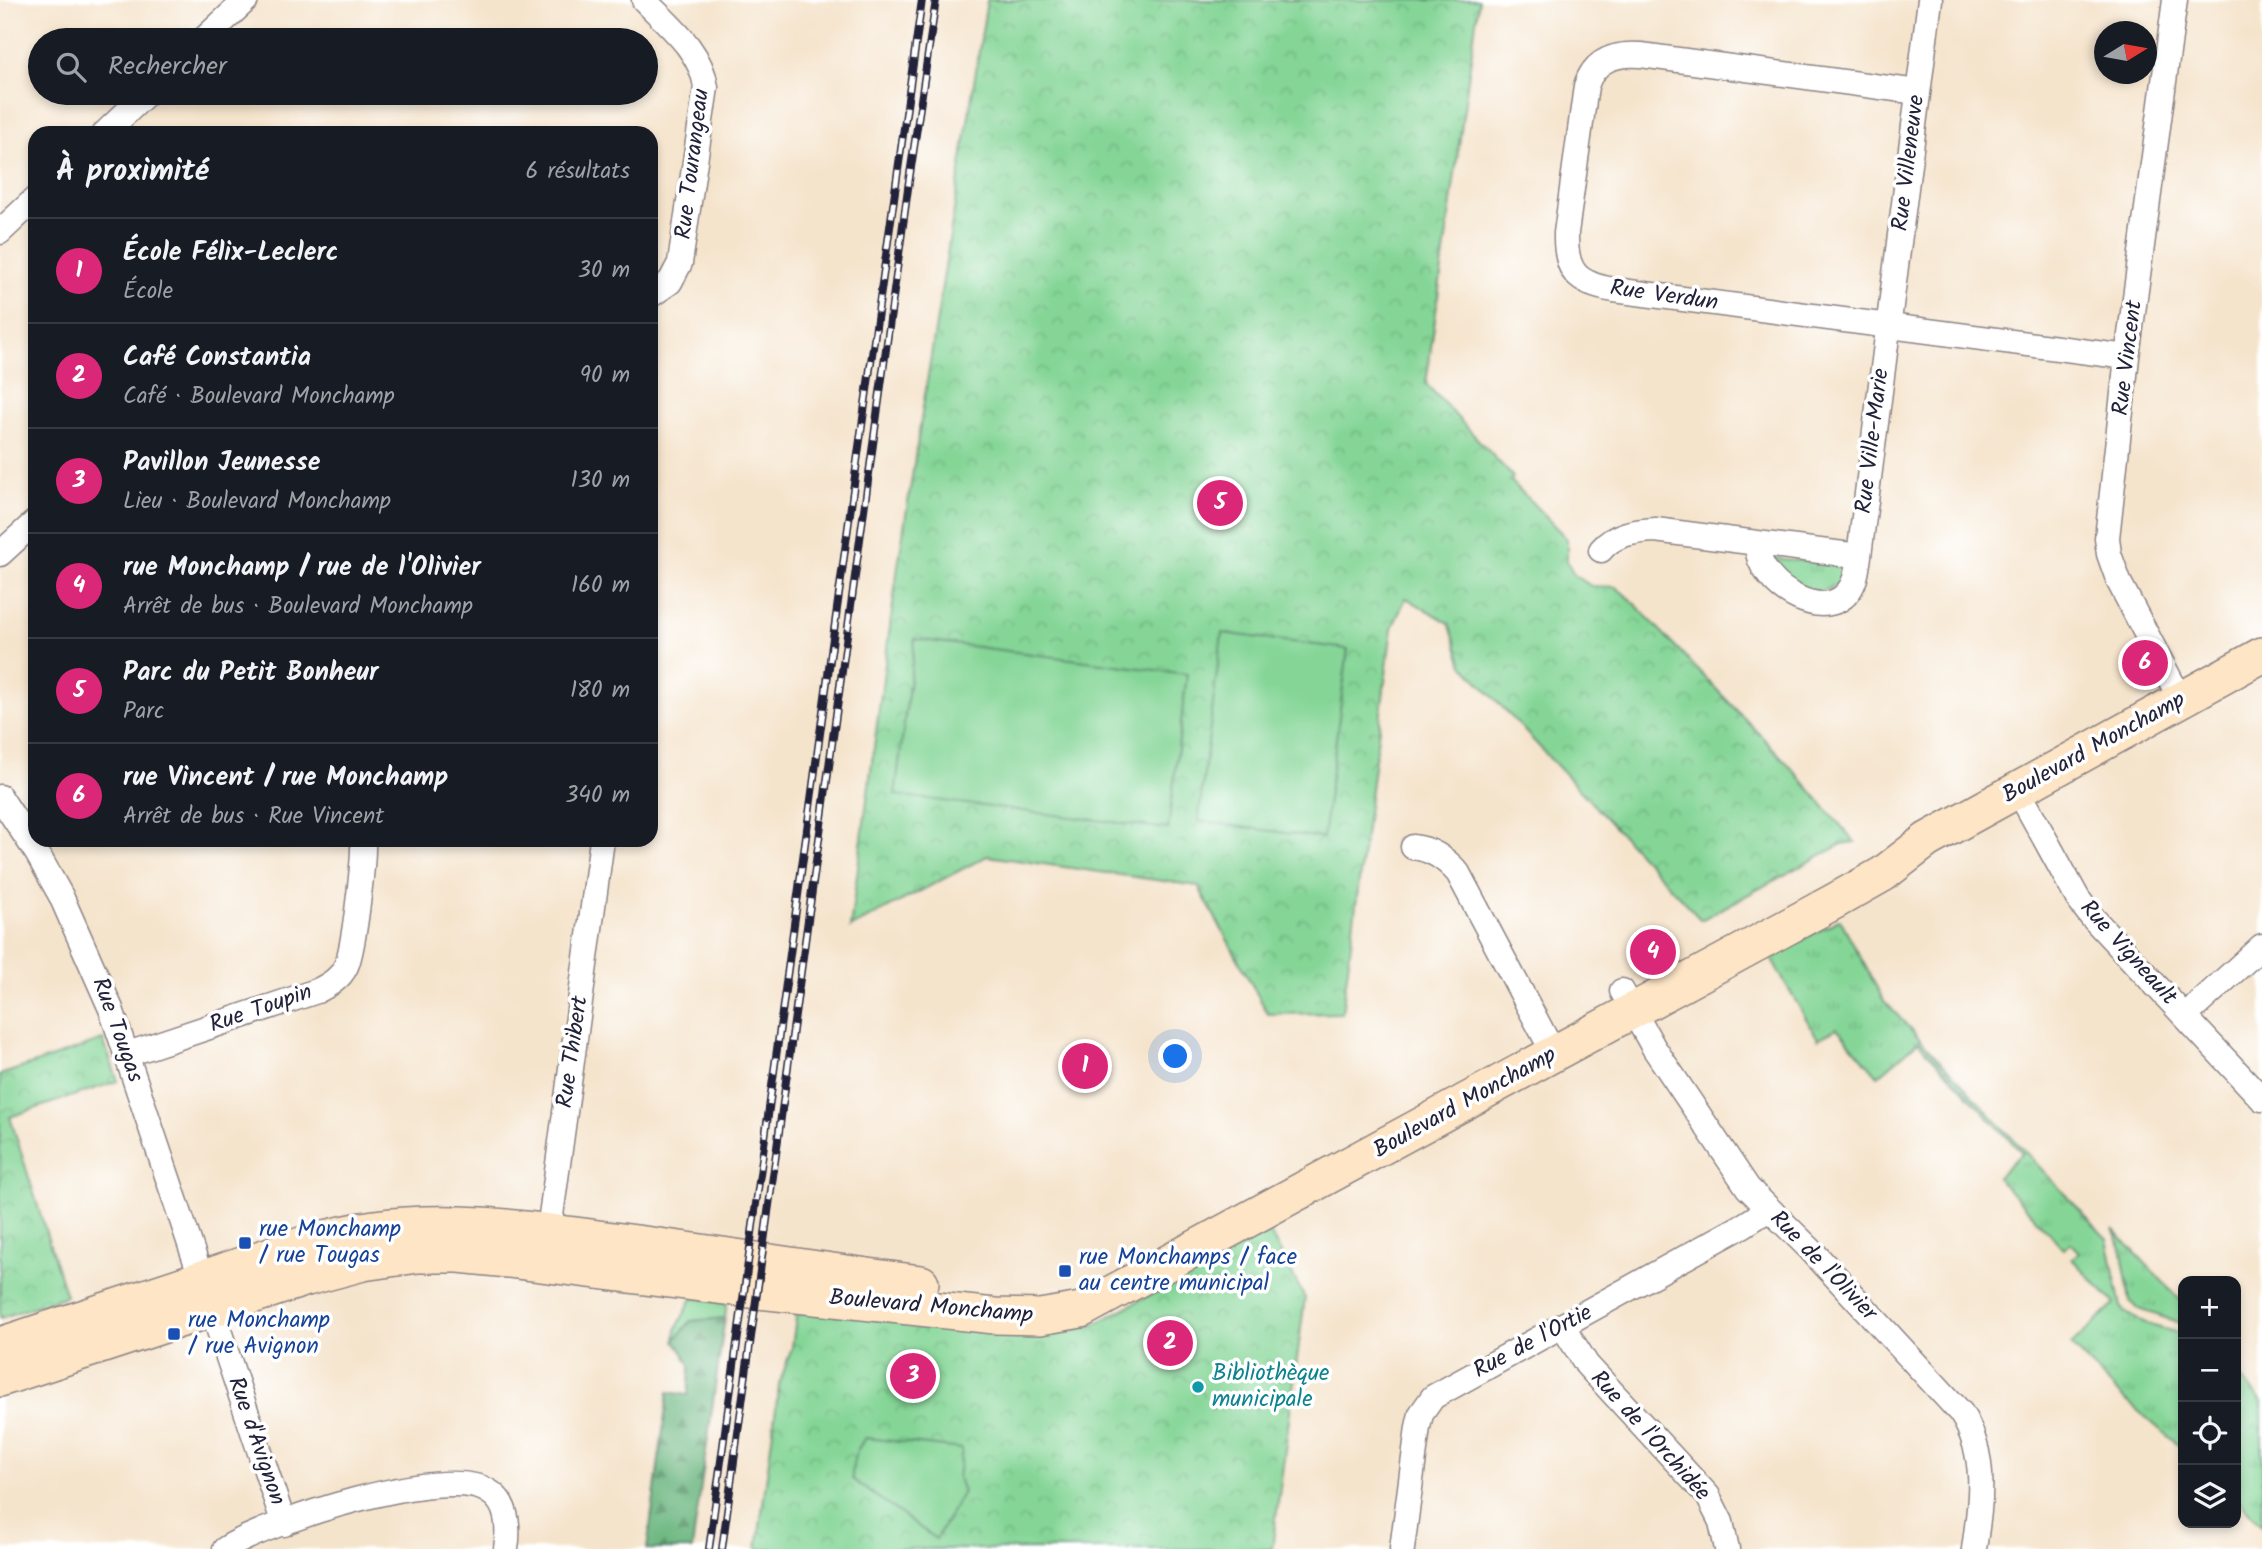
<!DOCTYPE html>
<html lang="fr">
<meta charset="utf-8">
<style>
:root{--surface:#171b24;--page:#242831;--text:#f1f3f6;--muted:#9ea1a6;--line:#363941;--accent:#db2777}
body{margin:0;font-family:Kalam,sans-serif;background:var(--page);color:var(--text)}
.controls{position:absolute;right:21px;bottom:21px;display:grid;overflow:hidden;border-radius:14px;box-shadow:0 4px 10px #0003}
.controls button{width:63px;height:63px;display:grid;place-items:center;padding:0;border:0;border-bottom:2px solid var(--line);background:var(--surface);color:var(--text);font:35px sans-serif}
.compass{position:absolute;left:2094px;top:21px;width:63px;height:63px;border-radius:50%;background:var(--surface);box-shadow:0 4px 10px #0003;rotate:79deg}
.you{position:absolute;left:1176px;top:1057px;width:24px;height:24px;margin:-18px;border:5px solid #fff;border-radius:50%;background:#1a73e8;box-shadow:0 0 0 10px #1a73e833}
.badge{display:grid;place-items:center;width:46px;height:46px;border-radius:50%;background:var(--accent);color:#fff;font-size:23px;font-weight:700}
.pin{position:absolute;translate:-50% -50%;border:4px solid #fff;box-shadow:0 2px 7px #0006}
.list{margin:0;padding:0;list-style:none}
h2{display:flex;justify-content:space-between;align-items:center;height:91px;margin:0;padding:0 28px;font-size:30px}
h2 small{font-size:23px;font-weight:400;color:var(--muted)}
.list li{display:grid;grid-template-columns:46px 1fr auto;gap:21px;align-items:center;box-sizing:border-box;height:105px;padding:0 28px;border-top:2px solid var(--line)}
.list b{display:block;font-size:26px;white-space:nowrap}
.list p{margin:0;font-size:23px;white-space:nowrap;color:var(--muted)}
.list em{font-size:23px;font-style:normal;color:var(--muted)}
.icon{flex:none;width:38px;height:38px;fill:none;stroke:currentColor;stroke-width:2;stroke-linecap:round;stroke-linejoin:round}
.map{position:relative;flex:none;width:2262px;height:1549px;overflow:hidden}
.search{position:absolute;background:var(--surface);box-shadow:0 4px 10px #0003;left:28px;top:28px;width:630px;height:77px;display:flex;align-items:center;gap:18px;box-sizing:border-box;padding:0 24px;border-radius:38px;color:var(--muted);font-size:26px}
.panel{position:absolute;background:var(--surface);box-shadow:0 4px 10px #0003;left:28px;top:126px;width:630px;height:721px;border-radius:21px}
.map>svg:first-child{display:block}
.grass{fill:url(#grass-tufts);stroke:#537c68;stroke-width:2}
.forest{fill:url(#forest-firs);stroke:#466c5d;stroke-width:2}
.park{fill:url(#park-crowns);stroke:#537c68;stroke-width:2}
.garden{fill:#84d596;stroke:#537c68;stroke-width:2}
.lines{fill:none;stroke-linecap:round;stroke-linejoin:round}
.street-casing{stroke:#8c8384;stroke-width:27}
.secondary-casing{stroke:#8c8384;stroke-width:38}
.street{stroke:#fff;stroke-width:24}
.secondary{stroke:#fde5c5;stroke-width:35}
.rail-casing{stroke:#22223b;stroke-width:8}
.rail{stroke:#fff;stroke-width:5;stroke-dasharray:16;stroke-linecap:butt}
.transit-dot{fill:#1a4fb4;stroke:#fff;stroke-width:2.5}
.culture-dot{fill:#0f9aa8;stroke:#fff;stroke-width:2.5}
.labels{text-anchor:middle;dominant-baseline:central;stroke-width:7;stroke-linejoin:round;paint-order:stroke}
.street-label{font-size:23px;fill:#22223b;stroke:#fff}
.transit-label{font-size:23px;fill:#164399;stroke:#fff;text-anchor:start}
.culture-label{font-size:23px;fill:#0d838f;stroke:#fff;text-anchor:start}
</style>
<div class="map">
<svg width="2262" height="1549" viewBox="0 0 2262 1549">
<defs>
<pattern id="grass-tufts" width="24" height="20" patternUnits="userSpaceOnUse" patternTransform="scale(1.75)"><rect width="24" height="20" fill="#84d596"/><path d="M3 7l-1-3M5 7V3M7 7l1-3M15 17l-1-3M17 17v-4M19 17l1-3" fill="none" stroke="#72b782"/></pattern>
<pattern id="forest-firs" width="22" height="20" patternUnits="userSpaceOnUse" patternTransform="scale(1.75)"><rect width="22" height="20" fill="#6bb67f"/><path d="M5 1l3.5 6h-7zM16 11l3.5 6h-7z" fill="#589469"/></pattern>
<pattern id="park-crowns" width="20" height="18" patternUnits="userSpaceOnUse" patternTransform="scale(1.75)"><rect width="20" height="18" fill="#84d596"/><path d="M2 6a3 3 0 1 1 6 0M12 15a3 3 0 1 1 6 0" fill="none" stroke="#72b782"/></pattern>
</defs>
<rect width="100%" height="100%" fill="#fff"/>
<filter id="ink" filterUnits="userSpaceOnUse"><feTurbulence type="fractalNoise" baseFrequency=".0143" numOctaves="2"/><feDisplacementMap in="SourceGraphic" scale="14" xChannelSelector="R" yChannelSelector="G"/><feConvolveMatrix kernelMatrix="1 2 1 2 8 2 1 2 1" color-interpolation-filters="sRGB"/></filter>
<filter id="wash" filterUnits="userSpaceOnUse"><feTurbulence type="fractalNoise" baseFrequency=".00686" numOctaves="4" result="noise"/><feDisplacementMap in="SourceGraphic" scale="28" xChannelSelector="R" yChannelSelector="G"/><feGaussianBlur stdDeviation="1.57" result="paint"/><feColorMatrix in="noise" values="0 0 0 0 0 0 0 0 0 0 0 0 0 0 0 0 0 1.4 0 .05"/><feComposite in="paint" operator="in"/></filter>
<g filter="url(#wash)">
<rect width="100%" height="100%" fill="#f5e4cc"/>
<path class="grass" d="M1775,558L1841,565L1845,573C1836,593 1812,597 1793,584C1786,580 1780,570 1774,564Z
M1840,919L1884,1001L2107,1239L2121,1307C2135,1323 2163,1329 2183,1334V1449L2123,1398L2071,1345L2115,1304L2072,1259L2079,1252L2070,1243L2064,1249L1997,1177L2022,1153L1918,1042L1878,1076L1837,1028L1818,1039L1770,957Z
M2113,1229L2183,1303V1324L2136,1308L2130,1301L2121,1247Z
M692,1298L727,1302L725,1318L691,1321L675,1340L676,1330Z
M2236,1373L2262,1401V1526L2236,1497Z"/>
<path class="forest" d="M725,1318L692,1549H647L668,1392L688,1395L690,1365L675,1340L691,1321Z"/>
<path class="park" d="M987,0H1479L1426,384L1513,477L1511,481L1567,539V561L1573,574L1591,586L1616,587L1630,599L1788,764L1855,842L1842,844L1701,920L1463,665L1449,623L1406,598L1392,628L1342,1013L1268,1014L1198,886L987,856L850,928L898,566Z
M103,1040L118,1081L10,1117L66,1296L0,1318V1075Z
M1269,1231L1305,1298L1272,1549H757L779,1385L792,1347L797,1310L1036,1336L1070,1332L1097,1323Z"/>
<path class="garden" d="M1222,633L1348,649L1323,838L1198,821Z
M915,639L1187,674L1168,829L895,795Z
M866,1438L962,1449L958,1478L963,1492L936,1539L852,1479C852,1463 855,1450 866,1438Z"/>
</g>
<g filter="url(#ink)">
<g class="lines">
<g class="street-casing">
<path id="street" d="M644,0C669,26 701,50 706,87L680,263L670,282L651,295
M2175,0L2127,357L2107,538L2109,554L2119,582L2181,700
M203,40L246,0
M1918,92L1641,55C1615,53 1594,60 1586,86L1566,233C1565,272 1577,284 1614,290L2127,357
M105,133L147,93
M0,232L35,199
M1757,543C1755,588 1838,634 1855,578C1857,571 1858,563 1859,556
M1601,550C1614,534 1635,531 1655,530L1859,556L1930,0
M0,554L35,522
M2018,790L2078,899L2091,916L2262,1099
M0,797L37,853L61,896L111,1009L284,1524
M1413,847C1432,849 1446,859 1458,873L1554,1054
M1622,991L1654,1048L1748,1188L1811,1250L1961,1413C1988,1456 1981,1501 1974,1549
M2185,1016L2262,946
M128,1054L317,991C329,985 340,979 346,966C354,949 364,861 363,840
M547,1245L602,840
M1563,1327L1587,1365L1708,1496L1721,1522L1727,1549
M225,1549C267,1522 444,1464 488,1491C509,1503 509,1528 506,1549
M1402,1549L1418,1427L1421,1414L1433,1397L1744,1225L1769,1209"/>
</g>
<g class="secondary-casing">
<path id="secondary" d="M0,1345C74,1321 147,1296 221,1272C271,1255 322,1235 374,1228C452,1217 529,1229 606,1239C711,1252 816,1270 921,1283
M0,1379L307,1278L363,1263L418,1255H459L508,1260L757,1291L995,1316L1040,1317L1081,1310L1835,901L1883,874L1927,840L2262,655"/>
</g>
<use href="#street" class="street"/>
<use href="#secondary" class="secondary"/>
<g class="rail-casing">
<path id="rail" d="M709,1549L859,447L922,0
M722,1549L909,181L936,0"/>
</g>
<use href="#rail" class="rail"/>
</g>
</g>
<g class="transit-dot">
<rect x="238" y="1236" width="14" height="14" rx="3.5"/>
<rect x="1058" y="1264" width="14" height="14" rx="3.5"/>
<rect x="167" y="1327" width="14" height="14" rx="3.5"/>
</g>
<circle class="culture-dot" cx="1198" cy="1387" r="7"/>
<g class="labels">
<g class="street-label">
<text transform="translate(1909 163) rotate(-83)">Rue Villeneuve</text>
<text transform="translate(693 164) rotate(-83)">Rue Tourangeau</text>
<text transform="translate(1664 296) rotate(8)">Rue Verdun</text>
<text transform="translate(2128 358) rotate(-83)">Rue Vincent</text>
<text transform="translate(1873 441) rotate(-83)">Rue Ville-Marie</text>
<text transform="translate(2094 748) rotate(-29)">Boulevard Monchamp</text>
<text transform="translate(2128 953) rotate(48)">Rue Vigneault</text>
<text transform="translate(261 1009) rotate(-19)">Rue Toupin</text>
<text transform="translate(117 1030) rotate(70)">Rue Tougas</text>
<text transform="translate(573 1052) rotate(-82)">Rue Thibert</text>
<text transform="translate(1465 1103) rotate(-29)">Boulevard Monchamp</text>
<text transform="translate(1823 1266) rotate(46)">Rue de l'Olivier</text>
<text transform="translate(931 1307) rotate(5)">Boulevard Monchamp</text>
<text transform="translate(1533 1342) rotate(-28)">Rue de l'Ortie</text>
<text transform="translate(1650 1436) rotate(48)">Rue de l'Orchidée</text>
<text transform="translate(256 1441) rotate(71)">Rue d'Avignon</text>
</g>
<g class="transit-label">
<text x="259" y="1230">rue Monchamp<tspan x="259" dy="26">/ rue Tougas</tspan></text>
<text x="1079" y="1258">rue Monchamps / face<tspan x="1079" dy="26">au centre municipal</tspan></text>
<text x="188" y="1321">rue Monchamp<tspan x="188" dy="26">/ rue Avignon</tspan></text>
</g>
<g class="culture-label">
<text x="1212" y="1374">Bibliothèque<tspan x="1212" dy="26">municipale</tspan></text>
</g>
</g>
</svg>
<div class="controls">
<button>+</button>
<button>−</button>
<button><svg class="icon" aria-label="locate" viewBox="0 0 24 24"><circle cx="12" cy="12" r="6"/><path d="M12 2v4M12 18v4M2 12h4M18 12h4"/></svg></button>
<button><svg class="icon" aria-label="layers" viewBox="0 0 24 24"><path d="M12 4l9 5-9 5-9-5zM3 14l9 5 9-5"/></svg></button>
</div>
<svg class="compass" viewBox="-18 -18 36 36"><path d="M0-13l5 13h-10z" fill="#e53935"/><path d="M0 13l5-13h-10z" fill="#9ea1a6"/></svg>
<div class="you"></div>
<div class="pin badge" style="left:1085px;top:1066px">1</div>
<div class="pin badge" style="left:1170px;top:1343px">2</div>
<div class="pin badge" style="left:913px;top:1376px">3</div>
<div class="pin badge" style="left:1653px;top:952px">4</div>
<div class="pin badge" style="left:1220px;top:503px">5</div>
<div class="pin badge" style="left:2145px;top:663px">6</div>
<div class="search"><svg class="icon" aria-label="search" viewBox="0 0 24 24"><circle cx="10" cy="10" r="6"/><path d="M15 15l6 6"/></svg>Rechercher</div>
<section class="panel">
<h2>À proximité<small>6 résultats</small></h2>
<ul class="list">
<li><span class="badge">1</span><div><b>École Félix-Leclerc</b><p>École</p></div><em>30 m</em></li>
<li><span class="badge">2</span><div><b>Café Constantia</b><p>Café · Boulevard Monchamp</p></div><em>90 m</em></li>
<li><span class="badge">3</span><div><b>Pavillon Jeunesse</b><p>Lieu · Boulevard Monchamp</p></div><em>130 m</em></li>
<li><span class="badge">4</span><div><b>rue Monchamp / rue de l'Olivier</b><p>Arrêt de bus · Boulevard Monchamp</p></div><em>160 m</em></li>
<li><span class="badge">5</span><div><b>Parc du Petit Bonheur</b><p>Parc</p></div><em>180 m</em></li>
<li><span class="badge">6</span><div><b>rue Vincent / rue Monchamp</b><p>Arrêt de bus · Rue Vincent</p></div><em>340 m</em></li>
</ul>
</section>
</div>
